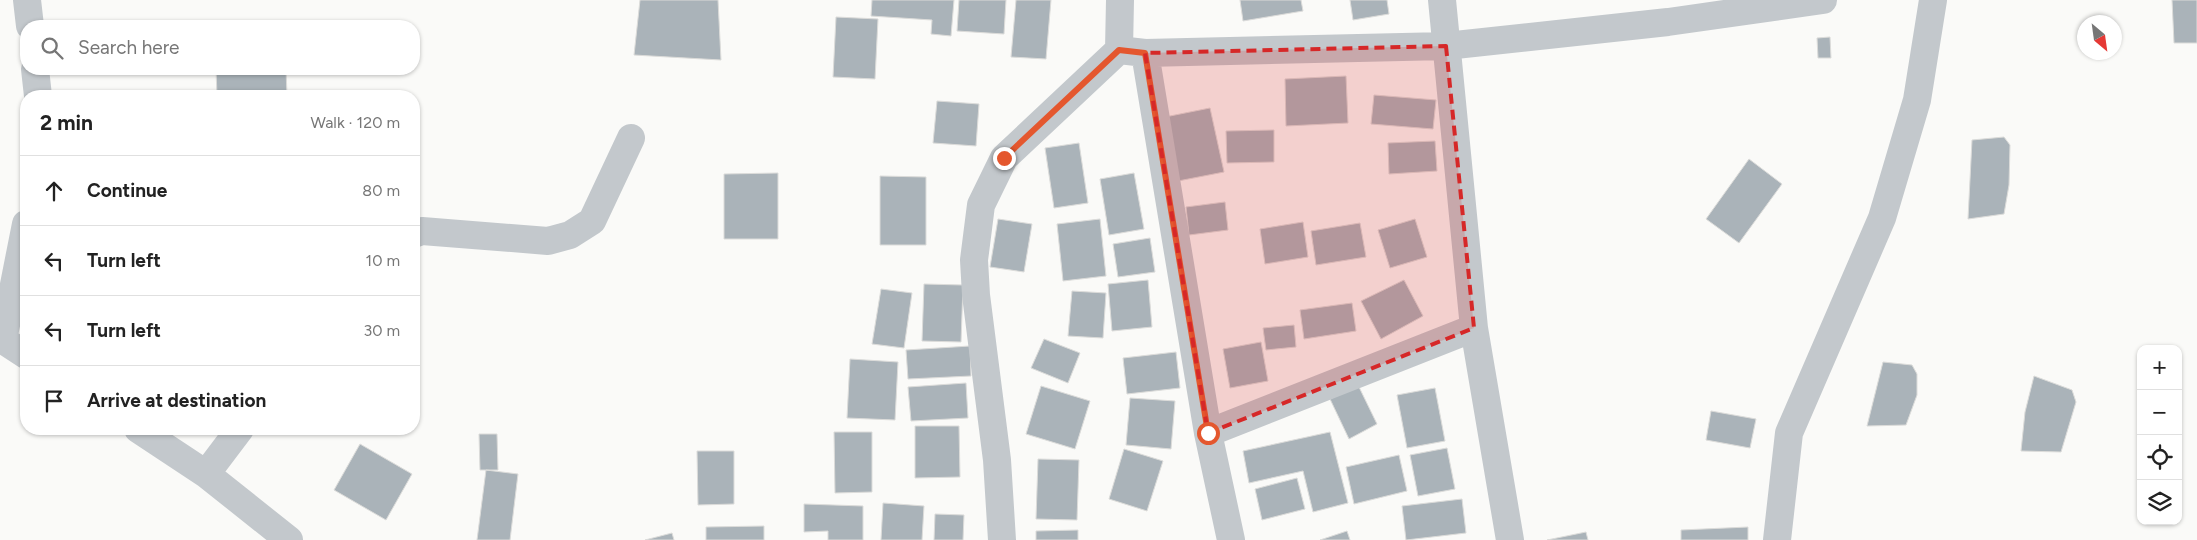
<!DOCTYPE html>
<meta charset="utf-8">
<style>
:root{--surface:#fff;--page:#f2f2f2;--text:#222;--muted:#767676;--line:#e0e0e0}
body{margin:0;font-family:Figtree,sans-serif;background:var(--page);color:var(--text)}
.controls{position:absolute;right:15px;bottom:15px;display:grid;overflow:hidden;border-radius:10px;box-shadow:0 1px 4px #0004}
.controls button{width:45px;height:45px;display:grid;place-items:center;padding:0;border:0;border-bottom:1px solid var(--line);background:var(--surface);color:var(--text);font:25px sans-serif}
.compass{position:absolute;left:2077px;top:15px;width:45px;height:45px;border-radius:50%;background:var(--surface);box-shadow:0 1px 4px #0004;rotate:151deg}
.stop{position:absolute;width:15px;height:15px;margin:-11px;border:4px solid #e4572e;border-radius:50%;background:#fff}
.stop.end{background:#e4572e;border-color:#fff;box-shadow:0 1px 5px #0008}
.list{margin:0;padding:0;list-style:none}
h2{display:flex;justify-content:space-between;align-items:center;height:65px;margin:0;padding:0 20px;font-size:21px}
h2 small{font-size:16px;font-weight:400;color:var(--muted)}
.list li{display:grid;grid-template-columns:32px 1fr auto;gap:15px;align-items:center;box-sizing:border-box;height:70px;padding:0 20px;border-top:1px solid var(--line)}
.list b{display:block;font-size:19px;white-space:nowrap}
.list em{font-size:16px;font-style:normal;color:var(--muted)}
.icon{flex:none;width:28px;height:28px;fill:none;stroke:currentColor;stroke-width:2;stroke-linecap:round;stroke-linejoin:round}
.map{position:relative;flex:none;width:2197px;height:540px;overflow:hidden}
.search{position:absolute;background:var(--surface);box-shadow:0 1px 4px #0004;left:20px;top:20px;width:400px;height:55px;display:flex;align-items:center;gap:12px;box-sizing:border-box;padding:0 18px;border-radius:20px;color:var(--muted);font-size:19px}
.panel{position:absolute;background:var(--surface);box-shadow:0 1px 4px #0004;left:20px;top:90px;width:400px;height:345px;border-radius:20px}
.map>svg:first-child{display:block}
.building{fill:#aab3b9;stroke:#dcdcda}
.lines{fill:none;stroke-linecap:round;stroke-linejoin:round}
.minor{stroke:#c3c8cc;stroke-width:28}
.route{stroke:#e4572e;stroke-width:6}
.marked{fill:#d62828;fill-opacity:0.2;stroke:#d62828;stroke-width:4;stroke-dasharray:10 6;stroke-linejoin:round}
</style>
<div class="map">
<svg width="2197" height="540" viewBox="0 0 2197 540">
<rect width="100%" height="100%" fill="#fafaf8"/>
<path class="building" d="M640,0H718L721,60L634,55Z
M872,0H954L951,36L931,34L932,20L871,16Z
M959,0H1006L1004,34L957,31Z
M1016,0H1051L1046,59L1011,57Z
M1240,0H1301L1303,11L1243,21Z
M1350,0H1387L1389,14L1353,20Z
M2172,0H2197V43H2174Z
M836,17L878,19L875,79L833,77Z
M1830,37L1831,58H1818L1817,38Z
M216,69H286L287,96H217Z
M1346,76L1348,123L1286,126L1285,79Z
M1374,95L1436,100L1433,129L1371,124Z
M937,101L979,104L976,146L933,143Z
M1210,108L1224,172L1178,181L1165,117Z
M1274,130V162L1227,163L1226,131Z
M2004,137L2010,145L2009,185L2004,214L1968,219L1972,140Z
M1435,141L1437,171L1389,174L1388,143Z
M1079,143L1088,203L1054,208L1045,148Z
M1749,159L1782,184L1739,243L1706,219Z
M778,173V239H724V174Z
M1134,173L1144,229L1109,235L1100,179Z
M880,176L926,177V245H880Z
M1225,202L1228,230L1189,235L1186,207Z
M998,219L1032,224L1024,272L990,267Z
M1100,219L1106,276L1063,281L1057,224Z
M1415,219L1427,257L1390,268L1378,230Z
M1303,222L1308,257L1265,264L1260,229Z
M1360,223L1366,257L1316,265L1311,231Z
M1150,238L1155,272L1118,277L1113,244Z
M1148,280L1152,327L1112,331L1108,284Z
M1404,280L1423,316L1381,339L1361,301Z
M924,284L963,285L961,342L922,341Z
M881,289L912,293L904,348L872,344Z
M1072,291L1106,293L1103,338L1068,336Z
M1352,303L1356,331L1304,339L1300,310Z
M1294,325L1296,347L1266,350L1263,328Z
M1044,339L1080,353L1068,383L1031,368Z
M1261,342L1268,381L1230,388L1223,349Z
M970,346L971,376L908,379L906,350Z
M1176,352L1180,388L1127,394L1123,358Z
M850,359L898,362L895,420L847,418Z
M1883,362L1912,365L1917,374V395L1906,425L1867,426Z
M2034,376L2072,390L2076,402L2061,452L2021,451L2025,412Z
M966,383L968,418L911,421L908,387Z
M1358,385L1377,424L1349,439L1330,399Z
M1041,386L1090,401L1075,449L1026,434Z
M1435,388L1445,441L1407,448L1397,395Z
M1130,398L1175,401L1171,449L1126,445Z
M1711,411L1756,419L1750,448L1706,440Z
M915,426H959L960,477L915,478Z
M834,432H872V492L835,493Z
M1330,432L1348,503L1313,512L1303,471L1249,483L1243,451Z
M479,434H497L498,470H480Z
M360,444L412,474L386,520L334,490Z
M1447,448L1455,489L1418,496L1410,455Z
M1124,449L1163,461L1147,511L1109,499Z
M697,451H734V504L698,505Z
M1399,455L1407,491L1354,504L1346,467Z
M1038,459L1079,460L1077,520L1036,519Z
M486,470L518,474L510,540H477Z
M1297,478L1305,509L1262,520L1255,489Z
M1462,499L1466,533L1406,540L1402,506Z
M883,503L924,506L922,540H881Z
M804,504L863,506V540H828V531L804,532Z
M935,514L964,515L963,540H934Z
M764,526V540H706V527Z
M1748,527V540H1681V530Z
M1078,530V540H1036V531Z
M1347,531L1350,540H1320Z
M1586,532L1588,540H1547Z
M672,533L674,540H645Z"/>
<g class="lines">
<path class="minor" d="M27,0L30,26
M1442,0L1474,328L1510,540
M1119,50L1145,53L1446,46L1668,22L1823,0
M1145,53L1208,433L1231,540
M35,69L38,96
M414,234L422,231L548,241L570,235L592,221L631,138
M0,338L26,355
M3,340L26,224
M138,429L206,474L289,540
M1208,433L1474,328
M206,474L240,429
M1002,540L997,460L976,295L974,260L981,205L1004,158L1119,50L1120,0
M1777,540L1789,433L1882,218L1917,100L1933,0"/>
</g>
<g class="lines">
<path class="route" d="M1004,158L1119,50L1145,53L1208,433"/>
</g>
<path class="marked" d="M1446,46L1474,328L1208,433L1145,53Z"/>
</svg>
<div class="controls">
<button>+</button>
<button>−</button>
<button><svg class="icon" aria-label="locate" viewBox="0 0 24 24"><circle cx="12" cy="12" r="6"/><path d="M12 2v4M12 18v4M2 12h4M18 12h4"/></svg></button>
<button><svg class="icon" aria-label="layers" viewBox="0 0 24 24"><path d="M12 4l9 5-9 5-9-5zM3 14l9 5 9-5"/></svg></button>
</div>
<svg class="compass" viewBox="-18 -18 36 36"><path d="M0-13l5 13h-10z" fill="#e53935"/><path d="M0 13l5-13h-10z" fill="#767676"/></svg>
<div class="stop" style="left:1208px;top:433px"></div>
<div class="stop end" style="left:1004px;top:158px"></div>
<div class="search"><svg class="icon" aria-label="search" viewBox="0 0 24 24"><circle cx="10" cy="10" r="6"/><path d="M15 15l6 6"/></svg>Search here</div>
<section class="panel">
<h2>2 min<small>Walk · 120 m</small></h2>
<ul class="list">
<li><svg class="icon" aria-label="ahead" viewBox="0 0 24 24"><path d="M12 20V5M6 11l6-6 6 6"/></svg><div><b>Continue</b></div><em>80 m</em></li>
<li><svg class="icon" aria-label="left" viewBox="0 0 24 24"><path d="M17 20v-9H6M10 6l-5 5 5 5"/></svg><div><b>Turn left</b></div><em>10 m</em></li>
<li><svg class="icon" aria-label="left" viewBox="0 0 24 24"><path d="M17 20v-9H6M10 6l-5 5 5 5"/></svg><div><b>Turn left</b></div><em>30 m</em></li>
<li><svg class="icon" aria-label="arrive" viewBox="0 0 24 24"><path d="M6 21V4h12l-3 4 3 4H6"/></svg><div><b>Arrive at destination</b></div></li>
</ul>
</section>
</div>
